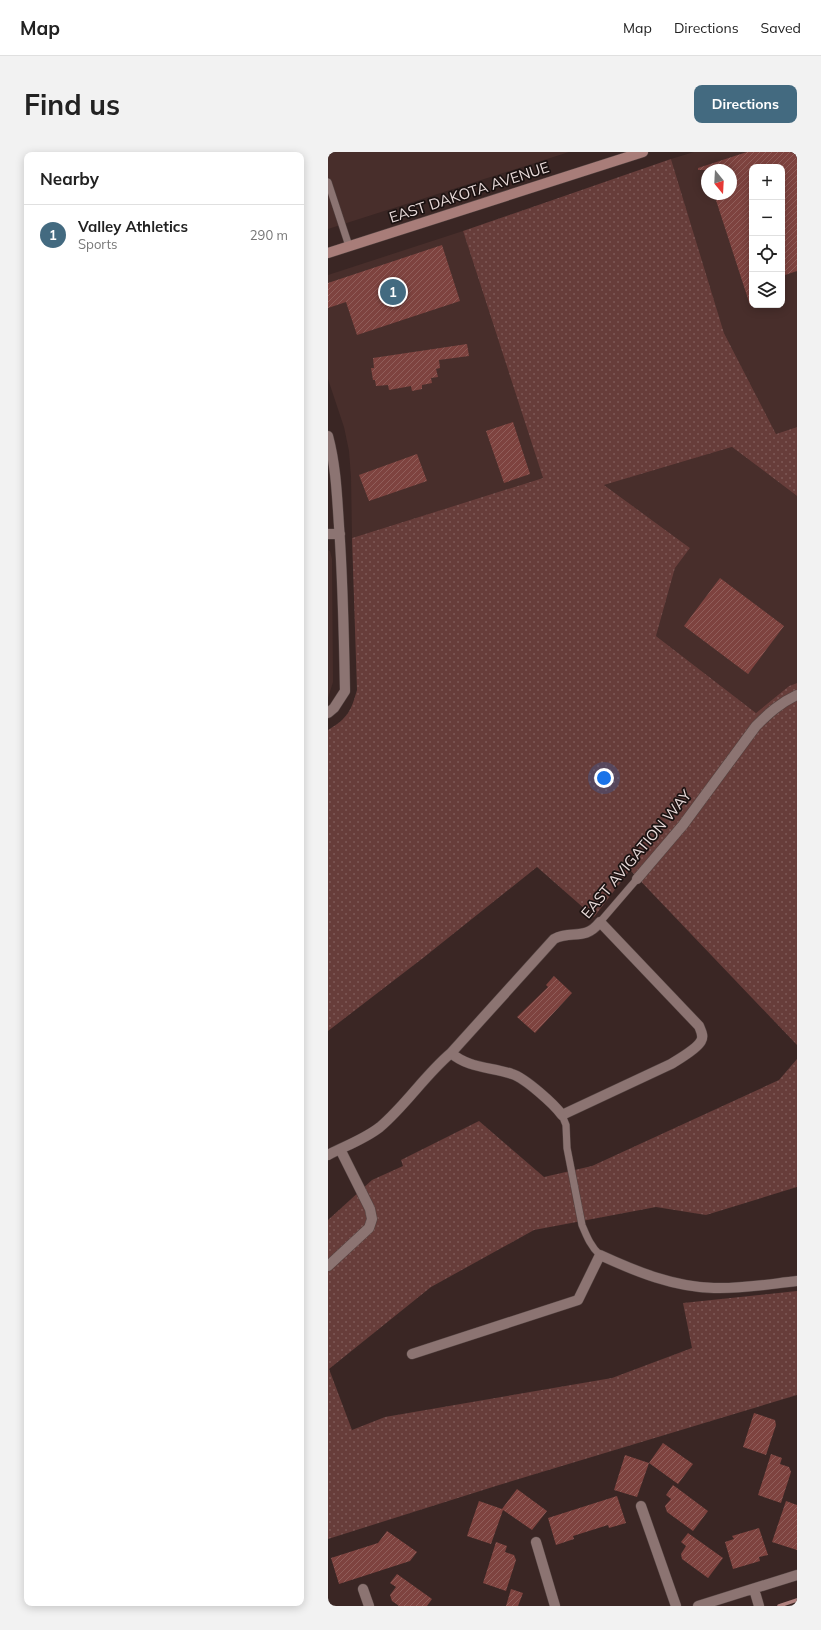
<!DOCTYPE html>
<meta charset="utf-8">
<style>
:root{--surface:#fff;--page:#f2f2f2;--text:#222;--muted:#767676;--line:#e0e0e0;--accent:#436a80}
body{margin:0;font-family:Mulish,sans-serif;background:var(--page);color:var(--text)}
.controls{position:absolute;right:12px;top:12px;display:grid;overflow:hidden;border-radius:8px;box-shadow:0 2px 10px #0003}
.controls button{width:36px;height:36px;display:grid;place-items:center;padding:0;border:0;border-bottom:1px solid var(--line);background:var(--surface);color:var(--text);font:20px sans-serif}
.compass{position:absolute;left:373px;top:12px;width:36px;height:36px;border-radius:50%;background:var(--surface);box-shadow:0 2px 10px #0003;rotate:162deg}
.you{position:absolute;left:276px;top:626px;width:14px;height:14px;margin:-10px;border:3px solid #fff;border-radius:50%;background:#1a73e8;box-shadow:0 0 0 6px #1a73e833}
.badge{display:grid;place-items:center;width:26px;height:26px;border-radius:50%;background:var(--accent);color:#fff;font-size:13px;font-weight:700}
.pin{position:absolute;translate:-50% -50%;border:2px solid #fff;box-shadow:0 1px 4px #0006}
.list{margin:0;padding:0;list-style:none}
h2{display:flex;justify-content:space-between;align-items:center;height:52px;margin:0;padding:0 16px;font-size:17px}
h2 small{font-size:13px;font-weight:400;color:var(--muted)}
.list li{display:grid;grid-template-columns:26px 1fr auto;gap:12px;align-items:center;box-sizing:border-box;height:60px;padding:0 16px;border-top:1px solid var(--line)}
.list b{display:block;font-size:15px;white-space:nowrap}
.list p{margin:0;font-size:13px;white-space:nowrap;color:var(--muted)}
.list em{font-size:13px;font-style:normal;color:var(--muted)}
.icon{flex:none;width:22px;height:22px;fill:none;stroke:currentColor;stroke-width:2;stroke-linecap:round;stroke-linejoin:round}
.map{position:relative;flex:none;width:469px;height:1454px;overflow:hidden;border-radius:8px}
header{display:flex;align-items:center;gap:24px;box-sizing:border-box;height:56px;padding:0 20px;background:var(--surface);border-bottom:1px solid var(--line)}
header strong{font-size:19px}
nav{display:flex;gap:22px;margin-inline-start:auto;font-size:14px}
.intro{display:flex;align-items:center;justify-content:space-between;box-sizing:border-box;height:96px;padding:0 24px}
h1{margin:0;font-size:28px}
.button{padding:10px 18px;border-radius:8px;background:var(--accent);color:#fff;font-size:14px;font-weight:700}
main{display:flex;gap:24px;padding:0 24px}
aside{flex:1;background:var(--surface);border-radius:8px;box-shadow:0 2px 10px #0003}
.map>svg:first-child{display:block}
.built{fill:#482e2b;fill-rule:evenodd}
.grass{fill:url(#grass-dots)}
.lines{fill:none;stroke-linecap:round;stroke-linejoin:round}
.stream{stroke:#b0817e;stroke-width:3.5}
.building{fill:url(#building-hatch)}
.lane-casing{stroke:#544442;stroke-width:8}
.street-casing{stroke:#544442;stroke-width:11}
.secondary-casing{stroke:#544442;stroke-width:11}
.lane{stroke:#8c7472;stroke-width:7}
.street{stroke:#8c7472;stroke-width:10}
.secondary{stroke:#a87d79;stroke-width:10}
.labels{text-anchor:middle;dominant-baseline:central;stroke-width:3.5;stroke-linejoin:round;paint-order:stroke}
.street-label{font-size:15px;fill:#e9dbda;stroke:#1b1211}
</style>
<header>
<strong>Map</strong>
<nav><a>Map</a><a>Directions</a><a>Saved</a></nav>
</header>
<div class="intro"><h1>Find us</h1><a class="button">Directions</a></div>
<main>
<aside>
<h2>Nearby<small></small></h2>
<ul class="list">
<li><span class="badge">1</span><div><b>Valley Athletics</b><p>Sports</p></div><em>290 m</em></li>
</ul>
</aside>
<div class="map">
<svg width="469" height="1454" viewBox="0 0 469 1454">
<defs>
<pattern id="grass-dots" width="8" height="8" patternUnits="userSpaceOnUse"><rect width="8" height="8" fill="#673d3a"/><path d="M2 2h.1M6 6h.1" fill="none" stroke="#7d5856" stroke-width="1.8" stroke-linecap="round"/></pattern>
<pattern id="building-hatch" width="6" height="6" patternUnits="userSpaceOnUse"><rect width="6" height="6" fill="#7e433f"/><path d="M-1 1l2-2M0 6l6-6M5 7l2-2" fill="none" stroke="#905e5a"/></pattern>
</defs>
<rect width="100%" height="100%" fill="#3a2624"/>
<path class="built" d="M0,0H241L0,77Z
M366,0H469V275L448,282L396,181L343,7ZM424,15H454V153H424ZM379,18H403V42H379Z
M135,79L215,326L24,386L23,325L21,299L16,275L0,227V123Z
M404,295L469,344V531L461,534L428,561L328,484L347,416L362,396L276,333Z
M0,398L2,399L4,407L5,530L0,546Z"/>
<path class="grass" d="M343,7L396,181L448,282L469,275V344L404,295L276,333L362,396L347,416L328,484L428,561L461,534L469,531V893L302,718L266,765L209,715L95,806L0,879V578C20,566 23,559 29,538L24,386L215,326L135,79Z
M469,907V1035L378,1063L328,1055L206,1078L103,1135L1,1217L24,1278L57,1265L284,1226L364,1196L355,1151L469,1139V1243L171,1333L0,1387V1068L44,1028L75,1014L73,1008L151,969L216,1025L264,1014L451,928Z"/>
<g class="lines">
<path class="stream" d="M451,1454L469,1448"/>
</g>
<path class="building" d="M419,0H469V119L454,124V15H424V153H422L386,42H403V18H370V16Z
M114,93L132,149L29,183L18,150L0,156V131Z
M139,192L141,204L111,208L112,216L108,217L110,225L103,226L104,231L94,233V237L84,239L83,234L61,238L60,233L48,234L47,228H45L43,216H46L45,206Z
M185,270L202,322L176,331L158,279Z
M89,302L99,329L41,349L31,323Z
M392,426L456,474L420,522L356,474Z
M226,824L244,841L207,881L189,865L220,835L218,833Z
M426,1261L447,1268L448,1273L438,1303L415,1295Z
M335,1291L365,1312L350,1332L321,1311Z
M443,1302L454,1306L452,1312L461,1315L463,1320L453,1351L430,1343Z
M297,1303L321,1311L309,1345L286,1338Z
M345,1333L380,1359L365,1379L339,1360L337,1354L343,1347L338,1343Z
M189,1337L219,1359L204,1378L175,1358L163,1392L139,1384L151,1349L174,1357Z
M289,1344L298,1371L281,1376L280,1373L245,1384L246,1387L228,1393L220,1366Z
M458,1349L469,1353V1398L444,1390Z
M431,1376L440,1403L431,1405L432,1409L405,1417L397,1390L406,1387L404,1384Z
M59,1379L89,1400L82,1409L11,1432L3,1406L50,1391Z
M360,1381L395,1406L380,1426L354,1407L353,1402L358,1394L353,1390Z
M168,1390L179,1394L177,1400L186,1403L188,1408L178,1439L155,1431Z
M69,1422L104,1447L99,1454H71L64,1449L62,1443L68,1435L62,1431Z
M183,1437L195,1441L190,1454H178Z"/>
<g class="lines">
<g class="lane-casing">
<path id="lane" d="M0,30L21,94
M272,770L309,727
M234,963L238,973L239,996L254,1073C259,1085 263,1095 272,1103"/>
</g>
<g class="street-casing">
<path id="street" d="M0,284C8,314 9,344 11,374C15,429 16,484 17,539L6,556L0,561
M0,382H12
M309,727L355,673L428,574C441,561 452,551 469,543
M0,1003C17,994 37,987 52,975C78,953 97,923 123,901L226,787C244,777 256,790 272,770L371,874C373,879 376,884 373,889C369,897 351,907 343,912L234,963C226,952 197,926 184,922C163,915 140,916 123,901
M0,1114L41,1076L44,1067L42,1057L12,997
M84,1202L250,1148L272,1103C309,1120 346,1135 386,1136C414,1137 442,1132 469,1129
M313,1354L348,1454
M208,1390L227,1454
M35,1437L41,1454
M426,1437L431,1454
M370,1454L469,1423"/>
</g>
<g class="secondary-casing">
<path id="secondary" d="M0,101L315,0"/>
</g>
<use href="#lane" class="lane"/>
<use href="#street" class="street"/>
<use href="#secondary" class="secondary"/>
</g>
<g class="labels">
<g class="street-label">
<text transform="translate(141 40) rotate(-18)">EAST DAKOTA AVENUE</text>
<text transform="translate(308 702) rotate(-50)">EAST AVIGATION WAY</text>
</g>
</g>
</svg>
<div class="controls">
<button>+</button>
<button>−</button>
<button><svg class="icon" aria-label="locate" viewBox="0 0 24 24"><circle cx="12" cy="12" r="6"/><path d="M12 2v4M12 18v4M2 12h4M18 12h4"/></svg></button>
<button><svg class="icon" aria-label="layers" viewBox="0 0 24 24"><path d="M12 4l9 5-9 5-9-5zM3 14l9 5 9-5"/></svg></button>
</div>
<svg class="compass" viewBox="-18 -18 36 36"><path d="M0-13l5 13h-10z" fill="#e53935"/><path d="M0 13l5-13h-10z" fill="#767676"/></svg>
<div class="you"></div>
<div class="pin badge" style="left:65px;top:140px">1</div>
</div>
</main>
